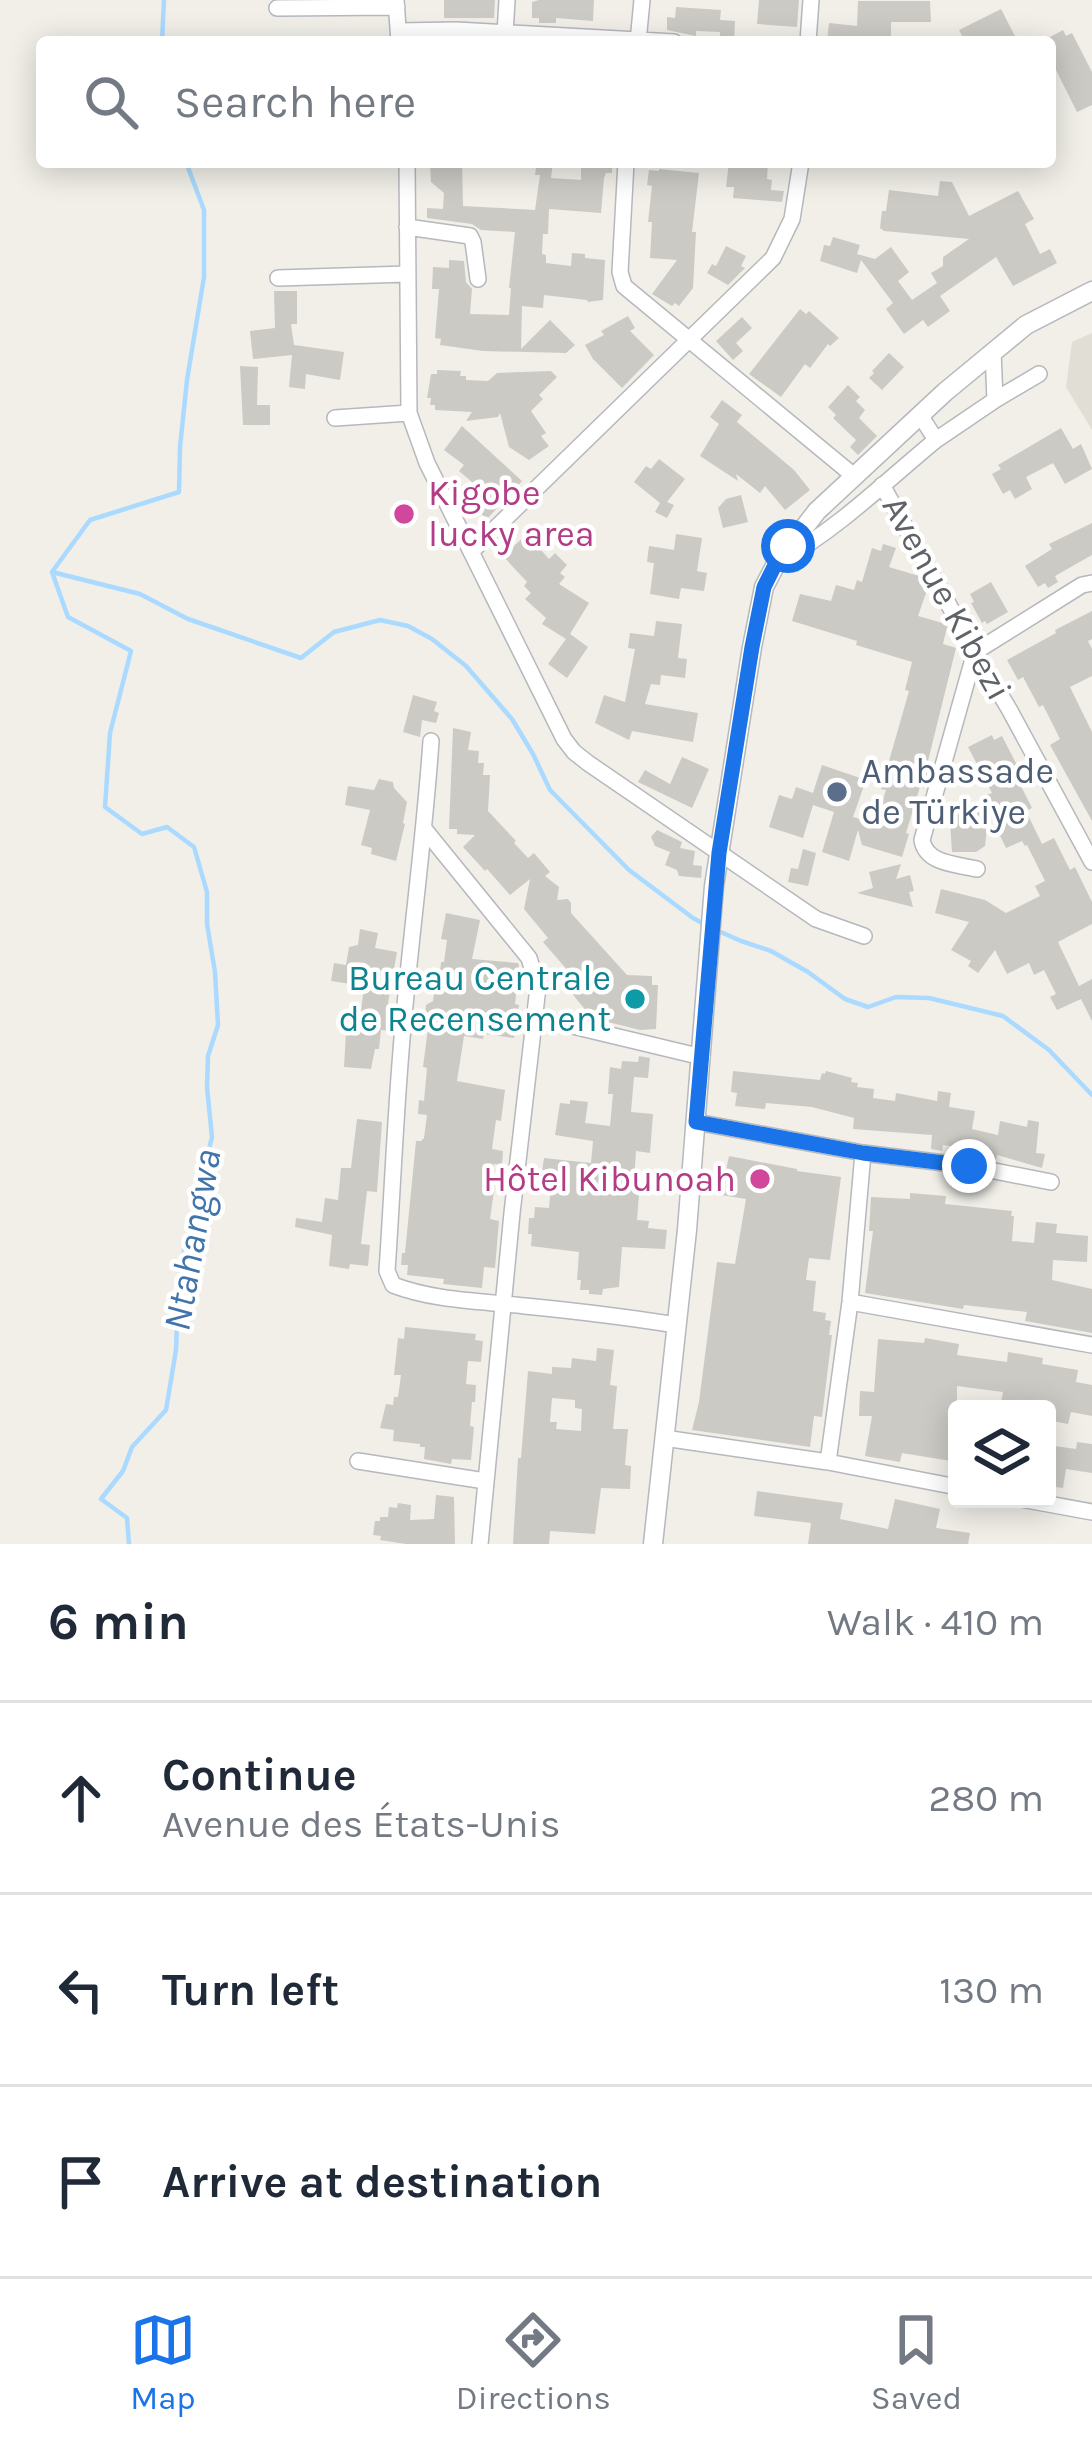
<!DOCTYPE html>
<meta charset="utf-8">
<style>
:root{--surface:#fff;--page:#f2f2f3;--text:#1f2937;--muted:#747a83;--line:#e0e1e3;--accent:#1a73e8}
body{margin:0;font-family:Karla,sans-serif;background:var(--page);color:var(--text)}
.controls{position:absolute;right:36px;bottom:36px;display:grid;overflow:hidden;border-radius:12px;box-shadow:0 6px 30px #0003}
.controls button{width:108px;height:108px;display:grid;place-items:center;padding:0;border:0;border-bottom:3px solid var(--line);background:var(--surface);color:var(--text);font:60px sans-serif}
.stop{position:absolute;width:36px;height:36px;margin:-27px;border:9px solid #1a73e8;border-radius:50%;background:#fff}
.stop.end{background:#1a73e8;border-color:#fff;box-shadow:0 3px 12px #0008}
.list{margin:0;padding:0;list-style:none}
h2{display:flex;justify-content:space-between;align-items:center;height:156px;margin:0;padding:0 48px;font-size:51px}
h2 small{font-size:39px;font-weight:400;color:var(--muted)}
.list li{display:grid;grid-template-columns:78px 1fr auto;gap:36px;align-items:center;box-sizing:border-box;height:192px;padding:0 48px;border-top:3px solid var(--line)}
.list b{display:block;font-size:45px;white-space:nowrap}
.list p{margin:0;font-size:39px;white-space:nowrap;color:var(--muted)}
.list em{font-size:39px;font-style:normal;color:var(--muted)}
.icon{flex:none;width:66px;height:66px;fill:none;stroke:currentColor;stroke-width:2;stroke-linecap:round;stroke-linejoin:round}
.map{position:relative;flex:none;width:1092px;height:1544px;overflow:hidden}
.search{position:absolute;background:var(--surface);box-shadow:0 6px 30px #0003;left:36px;right:36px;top:36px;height:132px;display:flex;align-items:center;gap:30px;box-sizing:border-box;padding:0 42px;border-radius:12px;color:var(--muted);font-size:45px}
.sheet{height:732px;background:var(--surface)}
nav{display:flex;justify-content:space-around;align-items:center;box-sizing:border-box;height:168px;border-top:3px solid var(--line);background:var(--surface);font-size:33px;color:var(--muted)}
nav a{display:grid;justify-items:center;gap:6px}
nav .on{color:var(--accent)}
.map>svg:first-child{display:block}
.education{fill:#e1ded6}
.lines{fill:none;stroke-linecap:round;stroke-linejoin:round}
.stream{stroke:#aadaff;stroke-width:4.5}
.building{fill:#cccac5;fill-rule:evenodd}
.minor-casing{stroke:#b5b8bc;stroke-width:18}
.tertiary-casing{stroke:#b5b8bc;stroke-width:21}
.minor{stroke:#fff;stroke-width:15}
.tertiary{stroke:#fff;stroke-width:18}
.route{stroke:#1a73e8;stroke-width:15}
.hotel-dot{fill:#d1479c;stroke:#fff;stroke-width:4.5}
.service-dot{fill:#5c6f8a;stroke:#fff;stroke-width:4.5}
.culture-dot{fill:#0f9aa8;stroke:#fff;stroke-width:4.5}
.labels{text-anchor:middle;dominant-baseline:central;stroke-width:9;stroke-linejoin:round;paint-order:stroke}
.hotel-label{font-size:36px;fill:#b23c85;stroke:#fff;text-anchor:start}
.street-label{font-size:36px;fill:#5f6368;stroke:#fff}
.service-label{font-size:36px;fill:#4e5e75;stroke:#fff;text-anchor:start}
.culture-label{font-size:36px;fill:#0d838f;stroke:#fff;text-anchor:end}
.water-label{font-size:39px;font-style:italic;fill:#4174aa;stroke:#fff}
</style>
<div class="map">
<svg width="1092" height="1544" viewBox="0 0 1092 1544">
<rect width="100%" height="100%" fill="#f1efe8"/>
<path class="education" d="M1092,333V430L1066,387L1072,342Z"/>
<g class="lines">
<path class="stream" d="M162,42L164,0
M52,572L140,594L188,619L301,658L334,632L380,620L408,626L432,639L466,666L512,719L533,754L550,790L629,870L693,918L704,924
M714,929L741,941L771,951L808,972L845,999L868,1007L896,997L929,998L1003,1016L1049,1050L1092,1095
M129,1544L127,1518L101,1499L123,1471L132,1447L166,1410L176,1350L178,1296L184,1251L212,1137L207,1087L208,1056L218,1025L215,972L207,924V892L194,847L167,827L142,834L105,807L110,733L131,651L68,617L52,572L90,520L179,492L180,447L187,380L204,277V210L186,162"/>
</g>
<path class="building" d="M444,0H495L494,18H444Z
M539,0H594L593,21L556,18V23H539V18H532V2Z
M759,0H799L797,27L757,24Z
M858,1H930L931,22H891V42H827L829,23L857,26Z
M676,7L721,10L720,20L735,21L734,42L720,41V32L696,31V36L667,30V17L675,18Z
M1001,9L1018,42H965L959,30Z
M1063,30L1066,36L1072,33L1092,72V105L1077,112L1050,58V37Z
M430,162H462L463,206L535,210L540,175H535L537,162H553L551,178L581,180V162H612V173H606L604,178L601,213L549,209L548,234H543L542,254L546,255V263L571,266L572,253L585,254V258L605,260L603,300L588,302L587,300L544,295L543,308L522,306L521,349L550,320L575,345L566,353L483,351L440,345L441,339L435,338L439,289H432L433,267L449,268V260L464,261L466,282L472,289L470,314L509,315L511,288H509L515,232L481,230L472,224L427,218V208L443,209L444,193L431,182Z
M729,162H768L767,179L772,180L771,190L784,191L782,202L733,198L734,187H726Z
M659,169L699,173L692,232H696L693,288L679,306L675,303L672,306L652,294L677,260L650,258L652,222H648L652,186L647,185L649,170L659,171Z
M940,181L952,182L969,216L1018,191L1034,219L1025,224L1040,254L1050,249L1057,263L1013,286L996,257L940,296L950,311L928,327L923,320L904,334L886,309L893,303L861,260L857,273L820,261L824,245L830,246L833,237L860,245L857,254L875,259L891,247L909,272L898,281L912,300L937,283L931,273L943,266V257L969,239L884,231L880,228L882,211H886L889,190L938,196Z
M726,246L746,256L741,266L745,268L728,285L707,273L712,264L716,266Z
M274,291H297V324H291L294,345L344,352L340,380L306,374L305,389L289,387L292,355L253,359L250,331L275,328Z
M800,309L806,314L809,311L839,338L830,346L828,344L810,368L805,364L781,397L749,374Z
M628,316L635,328L630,331L654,355L622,388L593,359L585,345L604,335L601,331Z
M742,317L752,328L736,343L743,351L733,360L716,341Z
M889,353L904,367L882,390L869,378L874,373L872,371Z
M240,366L258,367L257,405H270V425H243Z
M437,370L461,371L460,376H466V380L488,381L497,373L551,371L557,377L539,395L543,399L531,411L546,433L541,436L549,446L529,460L509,447L500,413L498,417L466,421L472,412L435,410V405H430L431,398H427L431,374H437Z
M848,385L860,397L856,401L865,410L859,418L877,436L858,455L850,447L856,440L833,418L836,415L828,407Z
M722,400L742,415L737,422L794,470L810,490L785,510L765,486L760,493L736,474L738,481L700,456L719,424L710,417Z
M462,426L522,481L487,519L467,501L479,488L459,471L464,465L444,450Z
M1061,428L1073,449L1081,444L1092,469L1065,484L1053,463L1026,477L1032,489L1015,499L1010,490L1003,494L992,474L1001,469L998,465Z
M659,459L685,479L667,502L674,505L667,518L655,512L660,503L634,482L646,466L651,469Z
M741,495L748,522L723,528L718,508L726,499Z
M1092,523V555L1055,576L1058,582L1048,588L1045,583L1038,587L1025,566L1052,549L1049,544Z
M527,534L549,559L555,553L567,565L560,573L565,577L559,584L589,603L570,634L588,647L567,678L548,664L566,639L542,624L546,618L525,599L531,593L524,586L527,582L503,556Z
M676,534L702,538L697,571L707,573L704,591L681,588L679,599L650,594L654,563L647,562L649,546L674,550Z
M883,544L896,548L889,567L919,576L927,590L918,616L946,624L947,627L943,644L956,648L926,769L929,770L924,788L920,787L906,833L909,834L902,857L862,845L858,830L849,861L822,852L834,812L813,805L803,838L769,827L779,795L792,799L796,787L813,793L822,765L866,780L853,817L876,824L886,790L881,789L909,691L905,690L912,662L856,645L857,641L792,621L800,594L831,601L836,585L854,590L857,580L862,582L872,548L881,551Z
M991,582L1008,612L987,624L985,621L982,623L971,603L974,602L970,594Z
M1092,611V639L1088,641L1092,649V676L1070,687L1092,732V821L1050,745L1060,739L1043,705L1039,707L1023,677L1018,680L1007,660L1056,633L1055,630Z
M656,621L682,624L678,658L687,659L685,678L661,675L660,685L651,684L645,704L698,713L693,742L632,731L629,740L595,723L604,695L625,702L635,649L628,648L630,633L654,636Z
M413,695L437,702L434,711L439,713L436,723L422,720L420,737L403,732Z
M453,728L471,732L468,750L479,751L478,763H484L483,775H490L488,811L516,841L514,843L528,858L534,853L550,872L545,876L559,887L557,900L568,899L571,903V913L627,975L652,976V985H658L656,1029L640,1030L592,1018L560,979L569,972L543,942L548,938L524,909L530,879L510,895L487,869L485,871L463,847L475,835L457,834V829H449Z
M992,735L994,740L1002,736L1021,773L1016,776L1032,808L1026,811L1042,844L1054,838L1070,870L1075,867L1092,902V924L1058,942L1079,986L1092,979V1021L1081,999L1057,1010L1050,997L1056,994L1044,970L1034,975L1029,963L1007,974L995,950L978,973L968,966L971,961L951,950L969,922L935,913L941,889L985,900L1006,913L1040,896L1035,886L1045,881L1027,845L1025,846L1022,841L1006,848L989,813L985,846L976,852H952L949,808L988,804L984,796L992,793L968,747Z
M682,757L709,769L692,808L638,782L645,770L670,784Z
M379,779L393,782L394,788L407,802L403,823L405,824L396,861L371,854L372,848L361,845L370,810L345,805L348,786L374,790Z
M657,830L682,842L680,848L695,851L693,865L702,866L701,878L679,876L677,870L665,865L670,852L655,846L651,837Z
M803,849L816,853L808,886L788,882L791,868L798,869Z
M901,864L896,879L910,875L914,891L909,892L913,907L857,893L873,888L869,872Z
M446,913L480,920L472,959L518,963L519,966L515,1004L519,1005L514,1038L484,1034L483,1039L464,1036L457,1081L505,1090L501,1121L496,1120L492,1149L503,1151L502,1165L494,1164L489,1191H494L490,1219L499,1221L495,1268L484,1267L482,1288L443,1284L444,1279L407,1275L408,1265H401L402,1253H405L416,1141H421L424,1138L427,1115L418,1114L419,1100L424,1101L427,1068L423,1067L429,1021L425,1018L426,1005L433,1001L437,972H440L441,962H444L447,940L441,939Z
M360,929L378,933L375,948L397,952L388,1003L393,1007L391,1031L381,1030L379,1049H375L371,1069L344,1067L346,1031H352L354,1019L360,1020L364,986L331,981L334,963L346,965L349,947L358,945Z
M639,1056L650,1058L648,1078L634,1077L631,1112L653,1114L650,1153L636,1151L634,1181H640L637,1220L649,1221L648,1228L667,1230L665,1249L622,1247L619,1287L603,1289L602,1295L589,1294V1290H580L581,1280H577L579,1252L531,1246L532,1234H528L529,1218H534L535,1207L549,1208L551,1183L545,1182L546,1172H542L544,1158L591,1163L593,1141L555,1135L560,1103L570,1104V1100L588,1102L585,1123L610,1126L613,1094H608L610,1067L621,1069L622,1061L638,1062Z
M733,1071L820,1080L822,1073L825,1074L826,1071L852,1078L851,1082L858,1083L857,1087L874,1089L873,1098L895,1101L896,1093L937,1101L938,1091L951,1093L949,1107L975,1111L972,1129L998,1135L1000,1121L1027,1127L1028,1120L1039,1122L1036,1153L1045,1154L1042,1168L997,1155L996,1159L976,1155L978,1150L943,1145L942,1151L931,1149L932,1135L853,1129L854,1118L812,1107L766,1103L765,1109L735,1106L737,1093L731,1092Z
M357,1119L382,1122L377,1192L367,1191L361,1244L370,1245L368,1266L350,1264L349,1269L329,1266L332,1235L295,1227L296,1218L322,1222L325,1198L338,1200L341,1168H351Z
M729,1156L797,1169V1171L841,1177L830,1260L809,1258L806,1280L816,1281L813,1311L826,1313L825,1320L831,1321L829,1335H832L822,1417L814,1416L810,1447L692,1430L699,1402L717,1262L735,1264L746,1199L721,1195Z
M910,1193L946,1196L945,1204L1012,1211L1011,1216H1014L1012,1241L1034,1243L1036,1222L1057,1224L1056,1233L1088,1236L1087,1262L1053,1260L1052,1280L1092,1289V1333L1025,1321L1027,1312L964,1305L963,1309L865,1293L873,1231H869L871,1197L910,1199Z
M405,1327L476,1334L475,1340L483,1341L481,1362L468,1361L466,1384L476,1385L475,1402H472L470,1426L474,1427L471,1460L452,1459L451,1464L424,1459L425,1447H420V1444L393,1441L394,1430L380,1428L386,1404L393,1405L394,1397H398L401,1375H394L398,1338L404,1339Z
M925,1338L959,1344L957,1355L1007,1362L1008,1352L1043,1358L1042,1364L1078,1370L1076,1382L1092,1385V1416L1071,1412L1068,1424L1047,1420V1409H1004L1005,1402H1001L1003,1392L957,1386V1462L902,1453L900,1462L865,1456L872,1416H859L860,1391L874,1392L878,1339L924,1343Z
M597,1348L614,1350L610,1385L617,1386L613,1429H628L625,1465L631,1466L630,1489L601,1488L595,1534L550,1531L549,1544H513L518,1458H521L528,1371L552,1374V1367L571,1368L572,1358L596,1361ZM552,1398L575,1400V1408L582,1409L581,1431L556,1429L557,1422H550Z
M1077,1442L1092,1444V1473L1066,1469L1063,1488L1047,1486V1445L1076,1449Z
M757,1491L843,1503L840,1519L888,1529L895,1499L940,1509L936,1528L970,1533L968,1544H808L811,1523L754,1516Z
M436,1495L454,1497L455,1544H406L380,1540L381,1536L373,1535L375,1521H380V1517H388L389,1507L397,1508L398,1503L411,1505L410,1520L434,1519Z"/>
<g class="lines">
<g class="minor-casing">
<path id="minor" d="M396,0L399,42
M277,8L397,7
M398,31L456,30L674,42
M505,34L507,0
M638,42L642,0
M808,42L811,0
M407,162L409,413L427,463L564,739L574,752L588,763L816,919L864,936
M626,162L620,272L624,286L854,476
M407,227L470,236L473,242L478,279
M278,278L407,274
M993,351L995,400
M335,418L409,413
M936,440L995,400L1039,374
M882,485L975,652L1009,709L1092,862
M471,552L773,258L792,219L801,162
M782,560C839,528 886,481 936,440L920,415
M431,741C424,844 409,947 401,1051C395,1124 392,1198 387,1271L393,1285C435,1301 481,1301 525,1306C576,1311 626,1317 676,1325
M425,830L529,958L538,987L512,1213L480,1544
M977,869C956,864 926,864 922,840L975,652L1082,585L1092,583
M535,1017L702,1057
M696,1122L863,1153L969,1166L1051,1182
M850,1302L1092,1345
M664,1438L828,1462L957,1487
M358,1461L485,1481
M828,1462L850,1302L863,1153
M1021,1499L1092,1512"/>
</g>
<g class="tertiary-casing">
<path id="tertiary" d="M653,1544L687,1230L714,886L752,647L764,587L776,564L817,511L945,392L1026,325L1092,291"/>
</g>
<use href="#minor" class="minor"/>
<use href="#tertiary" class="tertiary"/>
</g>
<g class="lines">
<path class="route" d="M788,546L776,563L764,587L752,647L719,853L696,1122L863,1153L969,1166"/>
</g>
<g class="hotel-dot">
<circle cx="404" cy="514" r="12"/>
<circle cx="760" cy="1179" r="12"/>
</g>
<circle class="service-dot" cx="837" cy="792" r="12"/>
<circle class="culture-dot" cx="635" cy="999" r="12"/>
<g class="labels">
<g class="hotel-label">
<text x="428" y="493">Kigobe<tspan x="428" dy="41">lucky area</tspan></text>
<text x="736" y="1179" text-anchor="end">Hôtel Kibunoah</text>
</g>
<g class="street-label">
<text transform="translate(947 598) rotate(61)">Avenue Kibezi</text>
</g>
<g class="service-label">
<text x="861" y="771">Ambassade<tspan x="861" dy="41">de Türkiye</tspan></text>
</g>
<g class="culture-label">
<text x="611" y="978">Bureau Centrale<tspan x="611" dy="41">de Recensement</tspan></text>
</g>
<g class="water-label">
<text transform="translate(192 1240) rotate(-80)">Ntahangwa</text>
</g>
</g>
</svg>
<div class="controls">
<button><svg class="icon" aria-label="layers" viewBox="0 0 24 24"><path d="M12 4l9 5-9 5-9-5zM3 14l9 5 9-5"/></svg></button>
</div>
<div class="stop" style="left:788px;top:546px"></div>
<div class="stop end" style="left:969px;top:1166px"></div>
<div class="search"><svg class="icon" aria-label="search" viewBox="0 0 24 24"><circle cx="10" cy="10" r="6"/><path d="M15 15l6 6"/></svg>Search here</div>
</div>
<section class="sheet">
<h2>6 min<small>Walk · 410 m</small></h2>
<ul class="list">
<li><svg class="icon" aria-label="ahead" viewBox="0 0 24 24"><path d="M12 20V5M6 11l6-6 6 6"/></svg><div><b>Continue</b><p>Avenue des États-Unis</p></div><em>280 m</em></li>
<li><svg class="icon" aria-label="left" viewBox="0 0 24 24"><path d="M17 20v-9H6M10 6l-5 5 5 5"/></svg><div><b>Turn left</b></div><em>130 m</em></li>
<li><svg class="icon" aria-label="arrive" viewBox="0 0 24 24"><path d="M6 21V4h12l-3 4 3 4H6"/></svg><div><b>Arrive at destination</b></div></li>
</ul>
</section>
<nav>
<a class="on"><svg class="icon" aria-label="map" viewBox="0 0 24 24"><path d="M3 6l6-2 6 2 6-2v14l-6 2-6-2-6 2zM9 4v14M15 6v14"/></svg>Map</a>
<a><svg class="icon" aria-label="directions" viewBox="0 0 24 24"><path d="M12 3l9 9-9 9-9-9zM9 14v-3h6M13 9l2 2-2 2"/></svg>Directions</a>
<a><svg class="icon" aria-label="saved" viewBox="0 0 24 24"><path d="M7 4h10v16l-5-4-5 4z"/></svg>Saved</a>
</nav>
